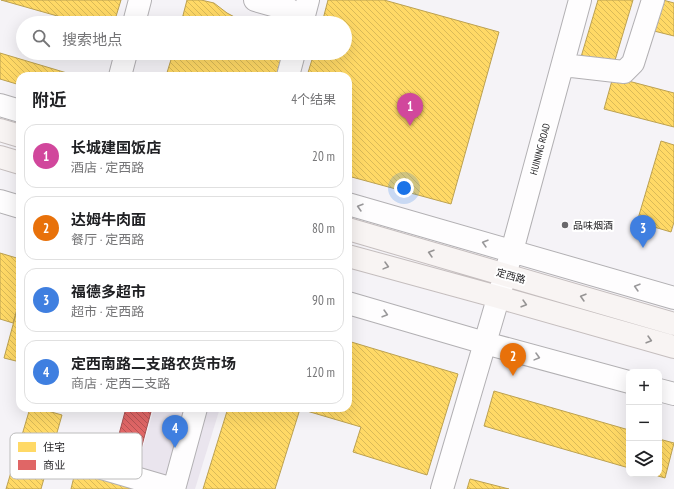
<!DOCTYPE html>
<html lang="zh">
<meta charset="utf-8">
<style>
:root{--surface:#fff;--page:#f2f2f2;--text:#202124;--muted:#757577;--line:#e0e0e0;--accent:#6a696c}
body{margin:0;font-family:"PT Sans Narrow","Noto Sans SC",sans-serif;background:var(--page);color:var(--text)}
.controls{position:absolute;right:12px;bottom:12px;display:grid;overflow:hidden;border-radius:8px;box-shadow:0 4px 16px #0002}
.controls button{width:36px;height:36px;display:grid;place-items:center;padding:0;border:0;border-bottom:1px solid var(--line);background:var(--surface);color:var(--text);font:20px sans-serif}
.you{position:absolute;left:404px;top:188px;width:14px;height:14px;margin:-10px;border:3px solid #fff;border-radius:50%;background:#1a73e8;box-shadow:0 0 0 6px #1a73e833}
.badge{display:grid;place-items:center;width:26px;height:26px;border-radius:50%;background:var(--accent);color:#fff;font-size:13px;font-weight:700}
.pin{position:absolute;translate:-50% -33px;filter:drop-shadow(0 1px 2px #0008)}
.pin::after{content:'';position:absolute;top:21px;width:14px;height:12px;background:inherit;clip-path:polygon(0 0,100% 0,50% 100%)}
.list{margin:0;padding:0;list-style:none}
h2{display:flex;justify-content:space-between;align-items:center;height:52px;margin:0;padding:0 16px;font-size:17px}
h2 small{font-size:13px;font-weight:400;color:var(--muted)}
.list li{display:grid;grid-template-columns:26px 1fr auto;gap:12px;align-items:center;box-sizing:border-box;height:64px;margin:0 8px 8px;padding:0 8px;border:1px solid var(--line);border-radius:12px}
.list b{display:block;font-size:15px;white-space:nowrap}
.list p{margin:0;font-size:13px;white-space:nowrap;color:var(--muted)}
.list em{font-size:13px;font-style:normal;color:var(--muted)}
.icon{flex:none;width:22px;height:22px;fill:none;stroke:currentColor;stroke-width:2;stroke-linecap:round;stroke-linejoin:round}
.map{position:relative;flex:none;width:674px;height:489px;overflow:hidden}
.search{position:absolute;background:var(--surface);box-shadow:0 4px 16px #0002;left:16px;top:16px;width:336px;height:44px;display:flex;align-items:center;gap:10px;box-sizing:border-box;padding:0 14px;border-radius:22px;color:var(--muted);font-size:15px}
.panel{position:absolute;background:var(--surface);box-shadow:0 4px 16px #0002;left:16px;top:72px;width:336px;height:340px;border-radius:12px}
.map>svg:first-child{display:block}
.built{fill:#eae5ee}
.homes{fill:url(#homes-back-hatch);stroke:#bca151}
.shops{fill:url(#shops-back-hatch);stroke:#a65051}
.lines{fill:none;stroke-linecap:round;stroke-linejoin:round}
.minor-casing{stroke:#b2b0b3;stroke-width:24}
.major-casing{stroke:#c5bebe;stroke-width:24}
.minor{stroke:#fefdfe;stroke-width:22}
.major{stroke:#f8f4f3;stroke-width:22}
.oneway{stroke:#9a999b}
.oneway2{stroke:#969494}
.poi-dot{fill:#6a696c;stroke:#fff;stroke-width:1.5}
.labels{text-anchor:middle;dominant-baseline:central;stroke-width:4;stroke-linejoin:round;paint-order:stroke}
.street-label{font-size:10px;fill:#1f1e21;stroke:#fff}
.poi-label{font-size:10px;fill:#1f1e21;stroke:#fff;text-anchor:start}
.key{fill:#fff;stroke:#bcbcbc;stroke-width:1}
.key-label{font-size:11px;fill:#1f1e21}
</style>
<div class="map">
<svg width="674" height="489" viewBox="0 0 674 489">
<defs>
<pattern id="homes-back-hatch" width="6" height="6" patternUnits="userSpaceOnUse"><rect width="6" height="6" fill="#ffd966"/><path d="M-1 5l2 2M0 0l6 6M5-1l2 2" fill="none" stroke="#daba58"/></pattern>
<pattern id="shops-back-hatch" width="6" height="6" patternUnits="userSpaceOnUse"><rect width="6" height="6" fill="#e06666"/><path d="M-1 5l2 2M0 0l6 6M5-1l2 2" fill="none" stroke="#b55354"/></pattern>
</defs>
<rect width="100%" height="100%" fill="#f5f3f7"/>
<path class="built" d="M154,408H220L195,489H131Z"/>
<path class="homes" d="M1,0H121L114,23H82Z
M187,0H201L214,3L227,13L242,21L258,23H181Z
M328,0H384L499,32L451,204L348,176V76H307L314,53H345V23H322Z
M598,0H633L613,67L581,57Z
M663,0L674,3V36L654,31Z
M275,20L286,23H259Z
M0,53L77,76H20V85L0,79Z
M173,53H284L278,76H166Z
M613,77L674,93V127L604,109Z
M661,141L674,145V222L671,232L637,222Z
M0,253L20,259V299L13,323L0,319Z
M20,299V362L4,358Z
M348,341L458,374L427,475L353,452L361,427L300,409L275,489H203L228,408H348Z
M494,391L629,430V468L484,426Z
M30,408H37L62,415L41,489H6Z
M659,439L674,443L665,478L651,474H659Z
M76,468L132,482L130,489H71Z
M470,479L509,489H467Z"/>
<path class="shops" d="M126,408H152L137,464L113,457Z"/>
<g class="lines">
<g class="minor-casing">
<path id="minor" d="M255,0L290,10
M134,23L140,0
M302,23L308,0
M563,65L624,72L633,63L653,0
M120,76L126,53
M288,76L294,53
M0,105L20,111
M0,201L20,207
M348,204L674,298
M348,303L485,343L629,382
M659,390L674,394
M64,457L173,489
M174,489L196,408
M442,489L512,251L580,0"/>
</g>
<g class="major-casing">
<path id="major" d="M0,130L20,136
M0,157L20,163
M348,229L674,324
M348,256L498,297L674,347"/>
</g>
<use href="#minor" class="minor"/>
<use href="#major" class="major"/>
</g>
<defs><path id="oneway-chevron" d="M-2-3.5L2.5 0L-2 3.5" fill="none" stroke-width="1.6" stroke-linecap="round" stroke-linejoin="round"/></defs>
<g class="oneway">
<use href="#oneway-chevron" transform="translate(360 207) rotate(-164)"/>
<use href="#oneway-chevron" transform="translate(485 243) rotate(-164)"/>
<use href="#oneway-chevron" transform="translate(637 287) rotate(-164)"/>
<use href="#oneway-chevron" transform="translate(385 314) rotate(16)"/>
<use href="#oneway-chevron" transform="translate(537 357) rotate(15)"/>
</g>
<g class="oneway2">
<use href="#oneway-chevron" transform="translate(431 253) rotate(-164)"/>
<use href="#oneway-chevron" transform="translate(386 266) rotate(15)"/>
<use href="#oneway-chevron" transform="translate(583 297) rotate(-164)"/>
<use href="#oneway-chevron" transform="translate(524 304) rotate(16)"/>
<use href="#oneway-chevron" transform="translate(649 340) rotate(16)"/>
</g>
<circle class="poi-dot" cx="565" cy="225" r="4"/>
<g class="labels">
<g class="street-label">
<text transform="translate(540 149) rotate(-75)">HUINING ROAD</text>
<text transform="translate(511 276) rotate(16)">定西路</text>
</g>
<g class="poi-label">
<text x="573" y="225">品味烟酒</text>
</g>
</g>
<rect x="10" y="433" width="132" height="46" rx="6" class="key"/>
<rect x="18" y="442" width="18" height="10" fill="#ffd966"/>
<rect x="18" y="460" width="18" height="10" fill="#e06666"/>
<g class="key-label">
<text x="43" y="451">住宅</text>
<text x="43" y="469">商业</text>
</g>
</svg>
<div class="controls">
<button>+</button>
<button>−</button>
<button><svg class="icon" aria-label="layers" viewBox="0 0 24 24"><path d="M12 4l9 5-9 5-9-5zM3 14l9 5 9-5"/></svg></button>
</div>
<div class="you"></div>
<div class="pin badge" style="left:410px;top:126px;background:#d1479c">1</div>
<div class="pin badge" style="left:513px;top:376px;background:#e8710a">2</div>
<div class="pin badge" style="left:643px;top:248px;background:#3f7fe0">3</div>
<div class="pin badge" style="left:175px;top:448px;background:#3f7fe0">4</div>
<div class="search"><svg class="icon" aria-label="search" viewBox="0 0 24 24"><circle cx="10" cy="10" r="6"/><path d="M15 15l6 6"/></svg>搜索地点</div>
<section class="panel">
<h2>附近<small>4个结果</small></h2>
<ul class="list">
<li><span class="badge" style="background:#d1479c">1</span><div><b>长城建国饭店</b><p>酒店 · 定西路</p></div><em>20 m</em></li>
<li><span class="badge" style="background:#e8710a">2</span><div><b>达姆牛肉面</b><p>餐厅 · 定西路</p></div><em>80 m</em></li>
<li><span class="badge" style="background:#3f7fe0">3</span><div><b>福德多超市</b><p>超市 · 定西路</p></div><em>90 m</em></li>
<li><span class="badge" style="background:#3f7fe0">4</span><div><b>定西南路二支路农货市场</b><p>商店 · 定西二支路</p></div><em>120 m</em></li>
</ul>
</section>
</div>
